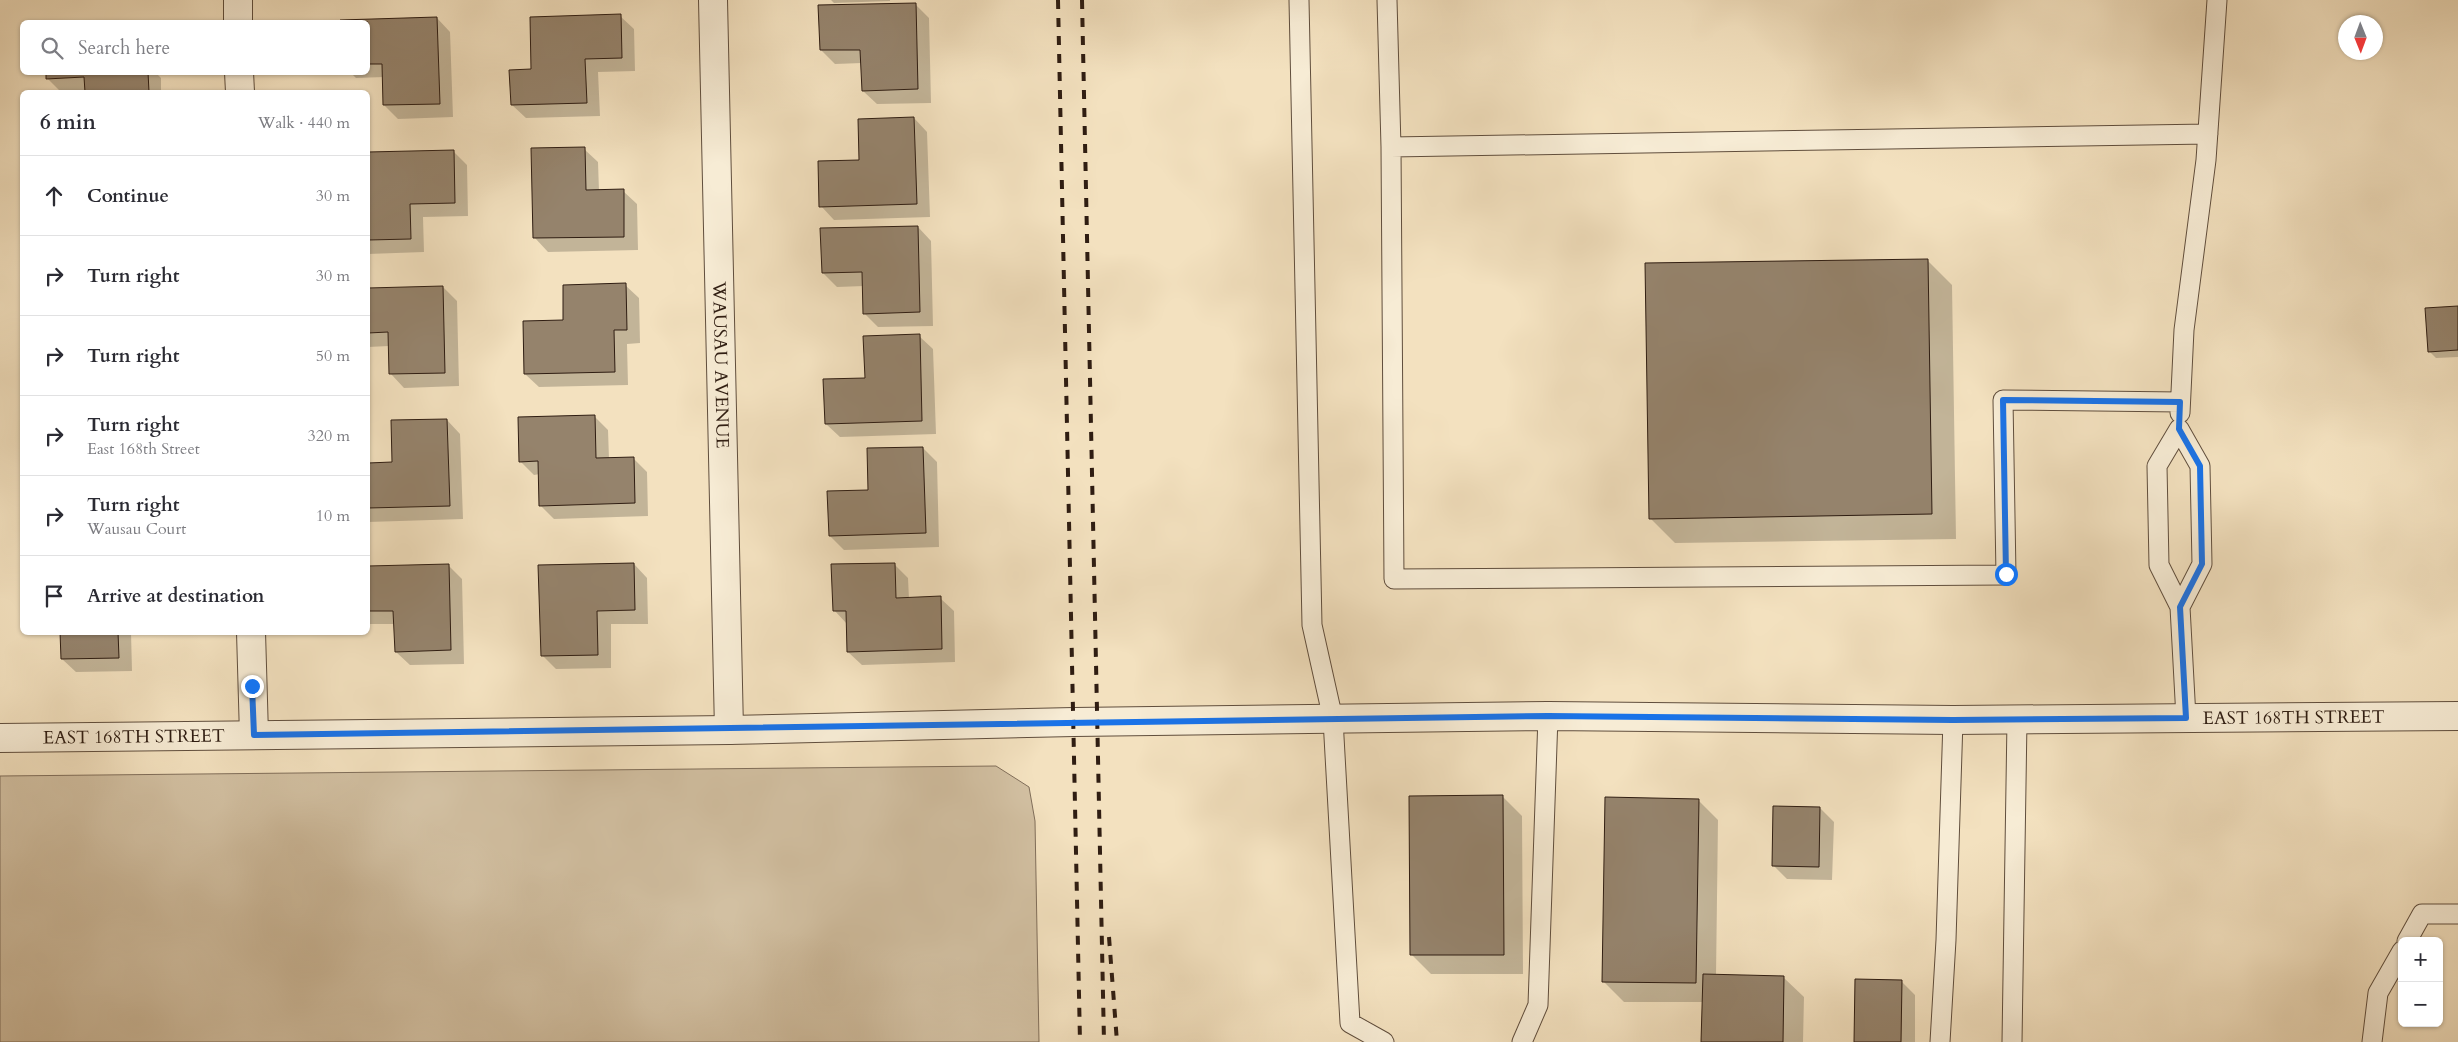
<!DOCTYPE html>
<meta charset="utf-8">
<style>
:root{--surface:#fff;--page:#f2f2f3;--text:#2b2b33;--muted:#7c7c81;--line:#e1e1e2}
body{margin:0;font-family:Cardo,serif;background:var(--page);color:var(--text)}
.controls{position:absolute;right:15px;bottom:15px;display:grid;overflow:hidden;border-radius:8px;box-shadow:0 1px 4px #0004}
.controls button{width:45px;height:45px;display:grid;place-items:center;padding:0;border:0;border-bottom:1px solid var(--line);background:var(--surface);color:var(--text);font:25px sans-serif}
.compass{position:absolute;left:2338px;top:15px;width:45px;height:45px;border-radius:50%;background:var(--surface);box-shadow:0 1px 4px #0004;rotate:179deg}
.stop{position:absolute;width:15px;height:15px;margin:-11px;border:4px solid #1a73e8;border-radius:50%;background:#fff}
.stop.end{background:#1a73e8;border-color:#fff;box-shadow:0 1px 5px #0008}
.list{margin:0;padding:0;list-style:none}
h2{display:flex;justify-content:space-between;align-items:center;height:65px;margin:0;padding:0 20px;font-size:21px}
h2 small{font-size:16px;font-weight:400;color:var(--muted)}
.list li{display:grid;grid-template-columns:32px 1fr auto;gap:15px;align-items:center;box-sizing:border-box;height:80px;padding:0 20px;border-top:1px solid var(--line)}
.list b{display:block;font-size:19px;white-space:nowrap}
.list p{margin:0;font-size:16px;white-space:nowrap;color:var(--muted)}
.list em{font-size:16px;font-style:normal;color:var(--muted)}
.icon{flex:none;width:28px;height:28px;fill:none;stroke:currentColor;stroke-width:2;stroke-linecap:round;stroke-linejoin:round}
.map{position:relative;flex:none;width:2458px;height:1042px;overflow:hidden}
.search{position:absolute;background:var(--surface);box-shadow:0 1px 4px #0004;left:20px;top:20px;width:350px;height:55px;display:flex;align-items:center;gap:12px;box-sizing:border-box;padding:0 18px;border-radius:8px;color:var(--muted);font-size:19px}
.panel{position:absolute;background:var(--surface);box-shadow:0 1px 4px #0004;left:20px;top:90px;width:350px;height:545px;border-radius:8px}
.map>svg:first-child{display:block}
.green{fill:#d2c0a2;stroke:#806e5a}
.shadow{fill:#0003}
.building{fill:#95836c;stroke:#2f1d12}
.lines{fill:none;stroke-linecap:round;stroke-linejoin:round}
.service-casing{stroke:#604e3d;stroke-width:21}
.minor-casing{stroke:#604e3d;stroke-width:30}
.service{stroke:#f7ecd5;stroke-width:19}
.minor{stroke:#f7ecd5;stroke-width:28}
.rail{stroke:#2f1d12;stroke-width:4;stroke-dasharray:9 9;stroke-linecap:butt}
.route{stroke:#1a73e8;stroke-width:6}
.labels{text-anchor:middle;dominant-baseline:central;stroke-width:5;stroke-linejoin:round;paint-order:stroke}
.street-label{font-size:18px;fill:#2f1d12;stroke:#f7ecd5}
</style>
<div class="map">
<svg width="2458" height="1042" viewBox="0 0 2458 1042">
<rect width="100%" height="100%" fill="#f3e1bf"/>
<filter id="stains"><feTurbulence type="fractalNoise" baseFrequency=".004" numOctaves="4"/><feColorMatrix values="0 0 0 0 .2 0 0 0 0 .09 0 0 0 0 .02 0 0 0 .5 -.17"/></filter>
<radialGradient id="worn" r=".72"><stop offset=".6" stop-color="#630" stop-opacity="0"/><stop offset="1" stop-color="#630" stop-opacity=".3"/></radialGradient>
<path class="green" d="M996,766L1029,787L1035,821L1039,1042H0V776Z"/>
<path class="shadow" d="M831,0H890V1L834,3Z
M915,4L929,18L931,103L877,104L863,91L862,63L835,64L821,50Z
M620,16L634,29L635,71L598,72L600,116L526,118L512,105L533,70Z
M437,18L450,32L453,117L398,119L384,105V77L356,78L350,72H368V22L341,21Z
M47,72H155L161,78V92H61L47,78Z
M914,118L927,132L930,217L834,220L821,206L860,161Z
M584,149L598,162L599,191H623L637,204L638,250L548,252L535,238Z
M454,152L467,165L468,216L423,217L424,252L368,254V153Z
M918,227L931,241L933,326L878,327L865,314L864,286L837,287L823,273Z
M1927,260L1952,285L1956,539L1675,543L1650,518Z
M625,285L639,298L640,343L627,344L628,385L539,387L525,374L565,321Z
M443,287L457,301L459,386L404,388L391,374L389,346L368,347V289Z
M2458,308V357L2436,358L2429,351Z
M919,336L933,349L936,434L840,437L826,424L866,379Z
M594,416L608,430L609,459L633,458L647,472L648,516L554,519L540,505V474L534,475L520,461Z
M447,420L460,434L463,519L368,522V464H393Z
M923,448L937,462L939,547L844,550L830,536L869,491Z
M634,564L647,578L648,624H611V668L556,669L542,655Z
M894,564L908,578L909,599L940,598L954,611L955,662L862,665L848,652L847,624L834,610Z
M448,565L462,579L464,664L410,665L396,652L395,624H368V567Z
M62,632H131L132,671L76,672L62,659Z
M1502,796L1522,816L1523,974H1431L1411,954Z
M1698,800L1718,820L1716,976L1784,978L1804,997L1803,1042H1703L1704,1002H1624L1604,982Z
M1820,808L1834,822L1832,880L1787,879L1773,865Z
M1901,981L1915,995V1042H1855Z"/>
<path class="building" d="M916,3L918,89L862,91L860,50H820L818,5Z
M621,14L622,58L585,59L587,103L511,105L509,70L531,69L530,17Z
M437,17L440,104L383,105L382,64H368V22H340V20Z
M46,72H148L149,92H85L84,77L46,79Z
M914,117L917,204L819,207L818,161L859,160L858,119Z
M585,147L586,190L624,189V237L533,238L531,148Z
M454,150L455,203L410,204L411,239L368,240V152Z
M918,226L920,312L863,314L862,272L822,273L820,228Z
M1928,259L1932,514L1649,519L1645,263Z
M626,283L627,330H614L615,372L524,374L523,321L563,320V285Z
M443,286L445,373L389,374L388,332L368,333V288Z
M2458,306V350L2428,352L2425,308Z
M920,334L922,421L825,424L823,379L865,378L863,336Z
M595,415L596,458L634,457L635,503L539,506L538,461L519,462L518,417Z
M447,419L450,506L368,508V463L392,462L391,420Z
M923,447L926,533L829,536L827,491L868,490L867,448Z
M634,563L635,610L597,611L598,655L541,656L538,565Z
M895,563L896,598L941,596L942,649L847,652L846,611H833L831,564Z
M449,564L451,650L395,652L393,611H368V566Z
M60,632H118L119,658L61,659Z
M1503,795L1504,955H1410L1409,796Z
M1605,797L1699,799L1696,983L1602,982Z
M1773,806L1820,807L1819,867L1772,866Z
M1703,974L1784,976L1783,1042H1701Z
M1855,979L1902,980L1901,1042H1854Z"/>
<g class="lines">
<g class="service-casing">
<path id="service" d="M1299,0L1312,625L1333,719L1350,1023L1384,1042
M1387,0L1391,147
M2180,402L2003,400L2006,575L1394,579L1391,147L2208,134
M2180,413L2184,330L2206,160L2217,0
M2180,607L2202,564L2200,466L2179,429L2157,466L2159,565L2180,607L2186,718
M2407,941L2422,914H2458
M1522,1042L1538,1005L1548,716
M1940,1042L1946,940L1953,720
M2012,1042L2017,720
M2372,1042L2378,993L2402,951"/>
</g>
<g class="minor-casing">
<g id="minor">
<path d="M238,0V22"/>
<path id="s1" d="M713,0L729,730"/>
<path d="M239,72L240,92"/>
<path d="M251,632L254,735"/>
<path id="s2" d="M0,738L729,730L1074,722L1548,716L1953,720L2458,716"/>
</g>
</g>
<use href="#service" class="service"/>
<use href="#minor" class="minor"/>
<path class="rail" d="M1058,0L1080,1042
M1082,0L1104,1042
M1109,937L1117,1042"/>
</g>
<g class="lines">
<path class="route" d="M252,686L254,735L1548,716L1953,720L2186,718L2180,607L2202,564L2200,466L2179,429L2180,402L2003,400L2006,574"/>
</g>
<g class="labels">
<g class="street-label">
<text stroke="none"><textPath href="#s1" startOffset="365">WAUSAU AVENUE</textPath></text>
<text stroke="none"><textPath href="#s2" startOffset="2294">EAST 168TH STREET</textPath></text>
<text stroke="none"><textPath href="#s2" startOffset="134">EAST 168TH STREET</textPath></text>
</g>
</g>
<rect width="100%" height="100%" filter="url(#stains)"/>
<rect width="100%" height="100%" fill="url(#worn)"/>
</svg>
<div class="controls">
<button>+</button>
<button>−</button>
</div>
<svg class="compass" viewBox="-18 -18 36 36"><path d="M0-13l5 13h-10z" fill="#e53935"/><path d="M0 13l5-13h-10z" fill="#7c7c81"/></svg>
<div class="stop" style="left:2006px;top:574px"></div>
<div class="stop end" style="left:252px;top:686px"></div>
<div class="search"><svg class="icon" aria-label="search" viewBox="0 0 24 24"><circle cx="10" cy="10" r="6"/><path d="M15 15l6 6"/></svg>Search here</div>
<section class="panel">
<h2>6 min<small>Walk · 440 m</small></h2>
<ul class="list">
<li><svg class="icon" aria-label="ahead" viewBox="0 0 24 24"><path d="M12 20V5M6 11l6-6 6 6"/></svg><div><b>Continue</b></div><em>30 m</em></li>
<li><svg class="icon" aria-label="right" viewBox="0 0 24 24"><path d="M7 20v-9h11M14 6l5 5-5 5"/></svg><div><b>Turn right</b></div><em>30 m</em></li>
<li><svg class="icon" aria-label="right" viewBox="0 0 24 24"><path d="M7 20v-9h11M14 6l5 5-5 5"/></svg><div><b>Turn right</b></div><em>50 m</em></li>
<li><svg class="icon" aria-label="right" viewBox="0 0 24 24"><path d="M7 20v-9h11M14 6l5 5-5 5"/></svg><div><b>Turn right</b><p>East 168th Street</p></div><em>320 m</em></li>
<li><svg class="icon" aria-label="right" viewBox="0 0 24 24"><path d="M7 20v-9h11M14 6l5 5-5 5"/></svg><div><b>Turn right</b><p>Wausau Court</p></div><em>10 m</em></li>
<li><svg class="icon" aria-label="arrive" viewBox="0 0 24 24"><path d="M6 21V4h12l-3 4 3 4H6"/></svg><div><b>Arrive at destination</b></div></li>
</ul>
</section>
</div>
